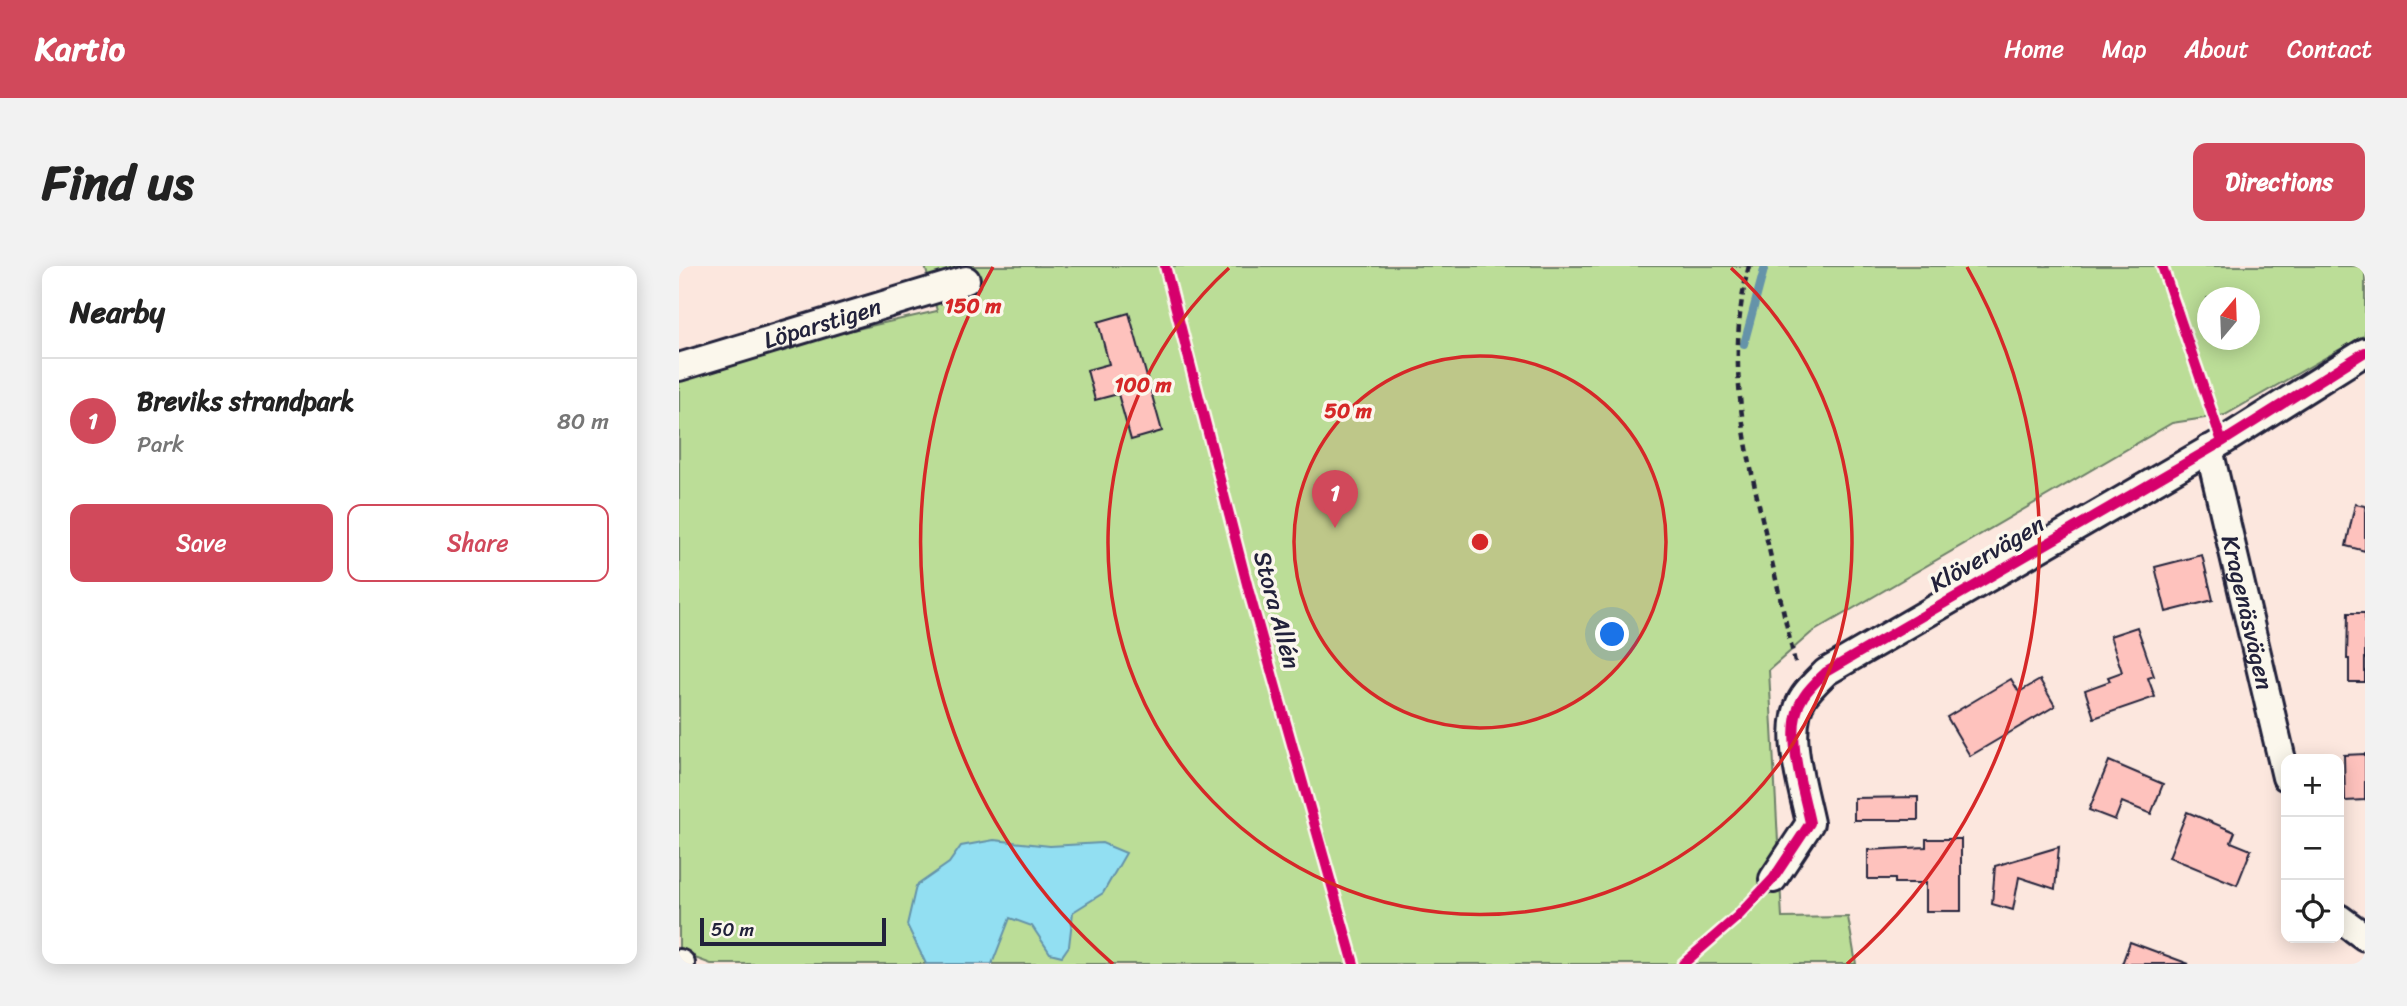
<!DOCTYPE html>
<meta charset="utf-8">
<style>
:root{--surface:#fff;--page:#f2f2f2;--text:#222;--muted:#767676;--line:#e0e0e0;--accent:#d1495b}
body{margin:0;font-family:Sriracha,sans-serif;background:var(--page);color:var(--text)}
.controls{position:absolute;right:21px;bottom:21px;display:grid;overflow:hidden;border-radius:14px;box-shadow:0 4px 18px #0003}
.controls button{width:63px;height:63px;display:grid;place-items:center;padding:0;border:0;border-bottom:2px solid var(--line);background:var(--surface);color:var(--text);font:35px sans-serif}
.compass{position:absolute;left:1518px;top:21px;width:63px;height:63px;border-radius:50%;background:var(--surface);box-shadow:0 4px 18px #0003;rotate:19deg}
.scale{position:absolute;left:21px;bottom:18px;width:186px;box-sizing:border-box;padding-left:7px;border:4px solid #22223b;border-top:0;font-size:19px;line-height:24px;white-space:nowrap;color:#22223b;-webkit-text-stroke:5px #fbf7ec;paint-order:stroke}
.you{position:absolute;left:934px;top:369px;width:24px;height:24px;margin:-18px;border:5px solid #fff;border-radius:50%;background:#1a73e8;box-shadow:0 0 0 10px #1a73e833}
.badge{display:grid;place-items:center;width:46px;height:46px;border-radius:50%;background:var(--accent);color:#fff;font-size:23px;font-weight:700}
.pin{position:absolute;translate:-50% -58px;filter:drop-shadow(0 2px 4px #0008)}
.pin::after{content:'';position:absolute;top:37px;width:24px;height:21px;background:inherit;clip-path:polygon(0 0,100% 0,50% 100%)}
.list{margin:0;padding:0;list-style:none}
h2{display:flex;justify-content:space-between;align-items:center;height:91px;margin:0;padding:0 28px;font-size:30px}
h2 small{font-size:23px;font-weight:400;color:var(--muted)}
.list li{display:grid;grid-template-columns:46px 1fr auto;gap:21px;align-items:center;box-sizing:border-box;height:126px;padding:0 28px;border-top:2px solid var(--line)}
.list b{display:block;font-size:26px;white-space:nowrap}
.list p{margin:0;font-size:23px;white-space:nowrap;color:var(--muted)}
.list em{font-size:23px;font-style:normal;color:var(--muted)}
.actions{display:flex;gap:14px;padding:21px 28px}
.actions a{flex:1;padding:16px 0;border:2px solid var(--accent);border-radius:14px;text-align:center;font-size:24px;color:var(--accent)}
.actions .main{background:var(--accent);color:#fff}
.icon{flex:none;width:38px;height:38px;fill:none;stroke:currentColor;stroke-width:2;stroke-linecap:round;stroke-linejoin:round}
.map{position:relative;flex:none;width:1686px;height:698px;overflow:hidden;border-radius:14px}
header{display:flex;align-items:center;gap:42px;box-sizing:border-box;height:98px;padding:0 35px;background:var(--accent);color:#fff}
header strong{font-size:33px}
nav{display:flex;gap:38px;margin-inline-start:auto;font-size:24px}
.intro{display:flex;align-items:center;justify-content:space-between;box-sizing:border-box;height:168px;padding:0 42px}
h1{margin:0;font-size:49px}
.button{padding:18px 32px;border-radius:14px;background:var(--accent);color:#fff;font-size:24px;font-weight:700}
main{display:flex;gap:42px;padding:0 42px}
aside{flex:1;background:var(--surface);border-radius:14px;box-shadow:0 4px 18px #0003}
.map>svg:first-child{display:block}
.green{fill:#bbdd97;stroke:#6e8069;stroke-width:2;fill-rule:evenodd}
.water{fill:#92dff2;stroke:#6593a9;stroke-width:2}
.lines{fill:none;stroke-linecap:round;stroke-linejoin:round}
.stream{stroke:#6593a9;stroke-width:8}
.building{fill:#fec2bd;stroke:#22223b;stroke-width:2}
.minor-casing{stroke:#22223b;stroke-width:32}
.path{stroke:#22223b;stroke-width:4.5;stroke-dasharray:7 5;stroke-linecap:butt}
.minor{stroke:#fbf7ec;stroke-width:26}
.cycleway-casing{stroke:#fbf7ec;stroke-width:15}
.cycleway{stroke:#d6006c;stroke-width:10}
.ring{fill:none;stroke:#d62828;stroke-width:3.5}
.labels{text-anchor:middle;dominant-baseline:central;stroke-width:7;stroke-linejoin:round;paint-order:stroke}
.street-label{font-size:24px;fill:#22223b;stroke:#fbf7ec}
.centre{fill:#d62828;stroke:#fbf7ec;stroke-width:3.5}
.ring-label{font-size:21px;text-anchor:middle;font-weight:bold;fill:#d62828;stroke:#fbf7ec;stroke-width:7;stroke-linejoin:round;paint-order:stroke}
</style>
<header>
<strong>Kartio</strong>
<nav><a>Home</a><a>Map</a><a>About</a><a>Contact</a></nav>
</header>
<div class="intro"><h1>Find us</h1><a class="button">Directions</a></div>
<main>
<aside>
<h2>Nearby<small></small></h2>
<ul class="list">
<li><span class="badge">1</span><div><b>Breviks strandpark</b><p>Park</p></div><em>80 m</em></li>
</ul>
<div class="actions"><a class="main">Save</a><a>Share</a></div>
</aside>
<div class="map">
<svg width="1686" height="698" viewBox="0 0 1686 698">
<rect width="100%" height="100%" fill="#fce7de"/>
<filter id="ink" filterUnits="userSpaceOnUse"><feTurbulence type="fractalNoise" baseFrequency=".0143" numOctaves="2"/><feDisplacementMap in="SourceGraphic" scale="14" xChannelSelector="R" yChannelSelector="G"/><feConvolveMatrix kernelMatrix="1 2 1 2 8 2 1 2 1" color-interpolation-filters="sRGB"/></filter>
<g filter="url(#ink)">
<path class="green" d="M246,0H1686V69L1546,149L1493,157L1132,367L1090,404L1103,652L1169,651L1177,698H32L0,686V103L258,45ZM1528,32H1570V74H1528Z"/>
<path class="water" d="M315,574L371,580L423,577L447,587L424,627L394,646L390,680L383,690L371,687L353,660L331,652L313,698H247L228,659L237,620L270,597L282,580Z"/>
<g class="lines">
<path class="stream" d="M1065,78L1086,0"/>
</g>
<path class="building" d="M450,47L483,165L452,174L439,128L416,134L408,104L430,98L419,56Z
M1676,238L1686,240V285L1667,280Z
M1523,289L1534,334L1487,346L1476,301Z
M1669,347H1686V416H1670V393H1668Z
M1458,361L1475,410L1469,412L1476,431L1415,452L1406,424L1431,415L1429,411L1443,406L1431,370Z
M1332,413L1340,426L1361,414L1376,440L1291,490L1268,451Z
M1686,488V534L1666,535L1665,489Z
M1430,495L1484,518L1472,548L1443,536L1436,554L1410,544Z
M1239,531V554H1175V532Z
M1508,546L1556,566L1552,576L1572,584L1558,619L1490,591Z
M1247,573H1282V645H1247V617H1216V613H1189V584L1247,581Z
M1380,581L1376,623L1340,611L1334,644L1313,638L1316,600Z
M1451,676L1510,698H1443Z"/>
<g class="lines">
<g class="minor-casing">
<g id="minor">
<path id="s1" d="M0,101L287,14"/>
<path id="s2" d="M1530,183L1607,511"/>
<path d="M1094,613L1131,557C1124,522 1103,462 1125,430C1131,421 1140,413 1147,406L1543,176L1686,86"/>
<path d="M1660,652L1686,671"/>
<path d="M0,697L2,698"/>
</g>
</g>
<path class="path" d="M1070,0C1046,90 1065,177 1086,265C1096,310 1107,356 1117,401"/>
<use href="#minor" class="minor"/>
<g class="cycleway-casing">
<path id="cycleway" d="M486,0L570,326L675,698
M1483,0L1543,176
M1004,698L1059,650L1094,613L1131,557C1124,522 1103,462 1125,430C1131,421 1140,413 1147,406L1543,176L1686,86"/>
</g>
<use href="#cycleway" class="cycleway"/>
</g>
</g>
<circle cx="801" cy="276" r="186" fill="#d62828" fill-opacity=".12"/>
<g class="ring">
<circle cx="801" cy="276" r="186"/>
<path d="M1052 2A372 372 0 1 1 550 2"/>
<path d="M434 698A559 559 0 0 1 314 1M1288 1A559 559 0 0 1 1168 698"/>
</g>
<g class="labels">
<g class="street-label">
<text stroke="none"><textPath href="#s1" startOffset="150">Löparstigen</textPath></text>
<text transform="translate(1308 288) rotate(-30)">Klövervägen</text>
<text transform="translate(598 344) rotate(75)">Stora Allén</text>
<text stroke="none"><textPath href="#s2" startOffset="168">Kragenäsvägen</textPath></text>
</g>
</g>
<circle cx="801" cy="276" r="10" class="centre"/>
<g class="ring-label">
<text x="294" y="47">150 m</text>
<text x="464" y="126">100 m</text>
<text x="669" y="152">50 m</text>
</g>
</svg>
<div class="controls">
<button>+</button>
<button>−</button>
<button><svg class="icon" aria-label="locate" viewBox="0 0 24 24"><circle cx="12" cy="12" r="6"/><path d="M12 2v4M12 18v4M2 12h4M18 12h4"/></svg></button>
</div>
<svg class="compass" viewBox="-18 -18 36 36"><path d="M0-13l5 13h-10z" fill="#e53935"/><path d="M0 13l5-13h-10z" fill="#767676"/></svg>
<div class="scale">50 m</div>
<div class="you"></div>
<div class="pin badge" style="left:656px;top:262px">1</div>
</div>
</main>
